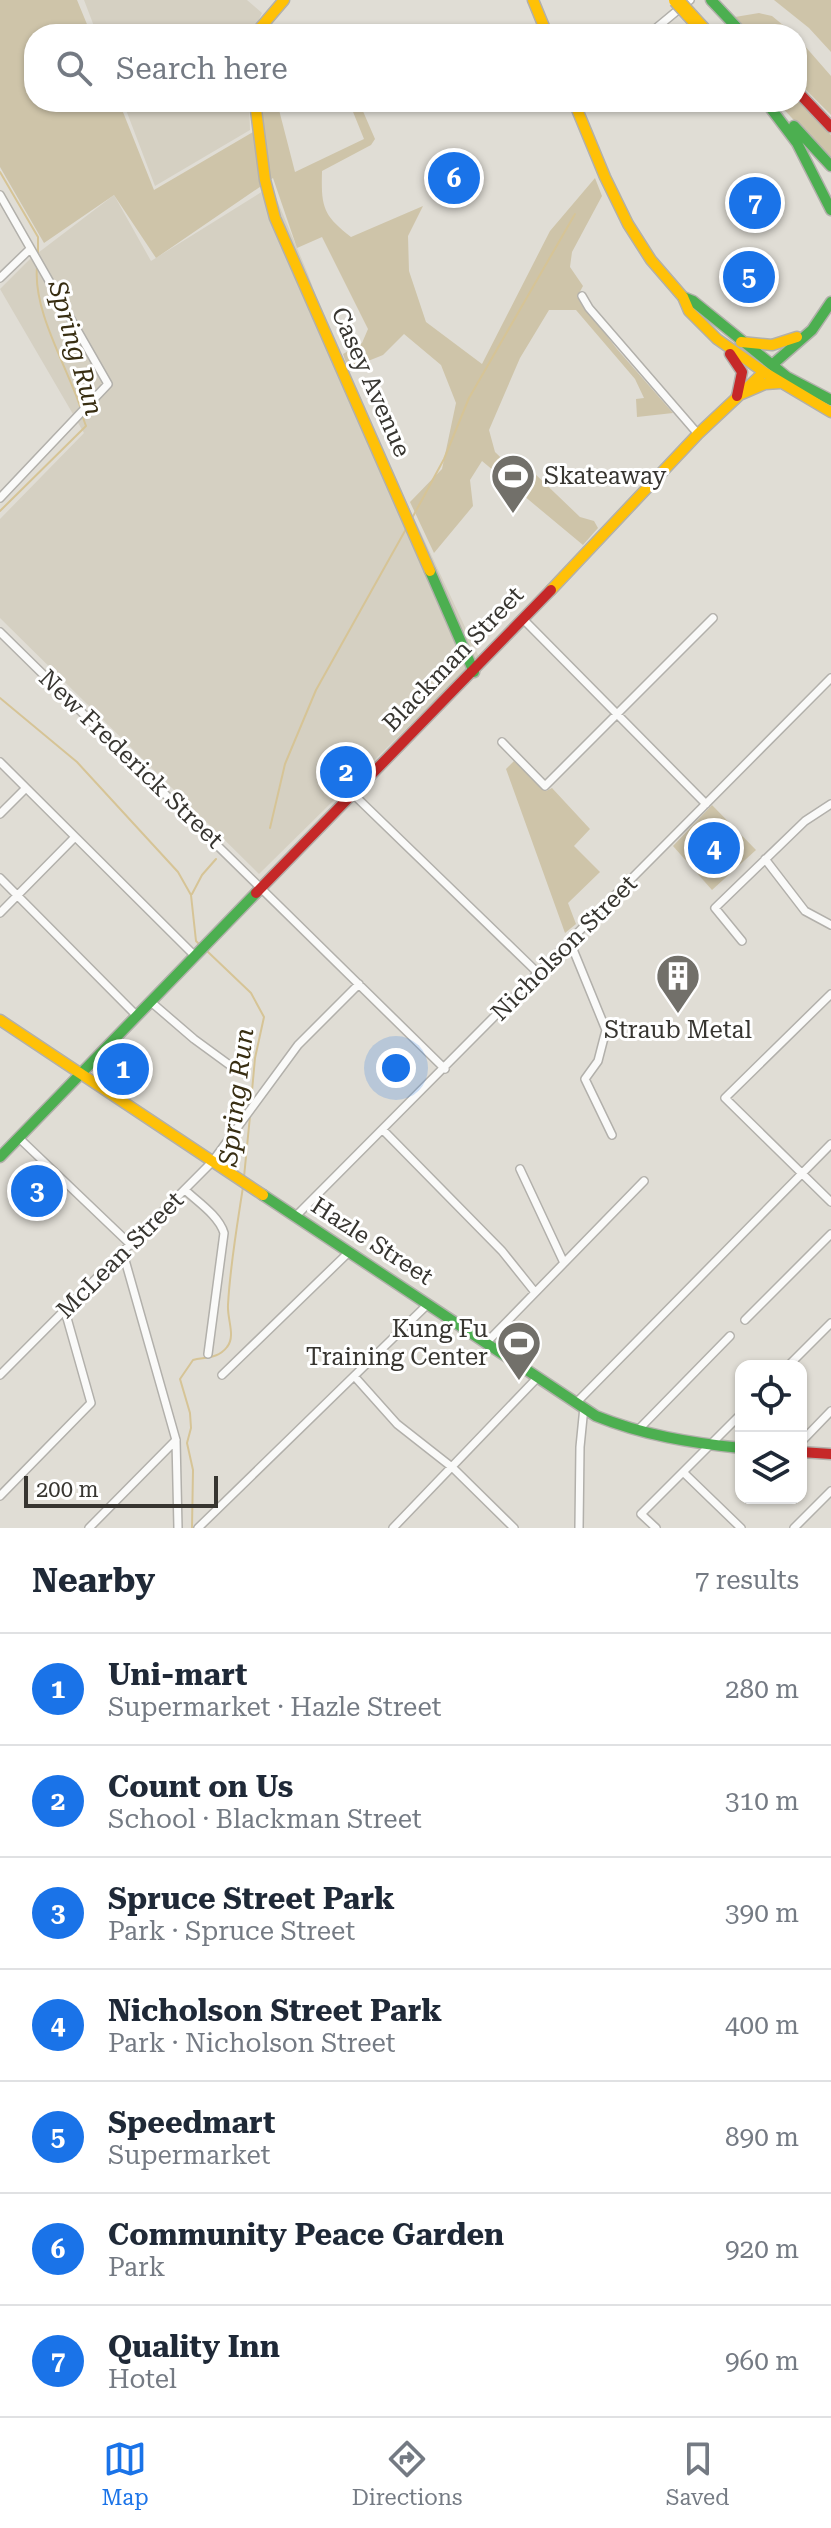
<!DOCTYPE html>
<meta charset="utf-8">
<style>
:root{--surface:#fff;--page:#f6f6f7;--text:#1f2937;--muted:#747a83;--line:#e0e1e3;--accent:#1a73e8}
body{margin:0;font-family:"Roboto Serif",serif;background:var(--page);color:var(--text)}
.controls{position:absolute;right:24px;bottom:24px;display:grid;overflow:hidden;border-radius:16px;box-shadow:0 2px 6px #0004}
.controls button{width:72px;height:72px;display:grid;place-items:center;padding:0;border:0;border-bottom:2px solid var(--line);background:var(--surface);color:var(--text);font:40px sans-serif}
.scale{position:absolute;left:24px;bottom:20px;width:194px;box-sizing:border-box;padding-left:8px;border:4px solid #373530;border-top:0;font-size:22px;line-height:28px;white-space:nowrap;color:#373530;-webkit-text-stroke:6px #fff;paint-order:stroke}
.you{position:absolute;left:396px;top:1068px;width:28px;height:28px;margin:-20px;border:6px solid #fff;border-radius:50%;background:#1a73e8;box-shadow:0 0 0 12px #1a73e833}
.badge{display:grid;place-items:center;width:52px;height:52px;border-radius:50%;background:var(--accent);color:#fff;font-size:26px;font-weight:700}
.pin{position:absolute;translate:-50% -50%;border:4px solid #fff;box-shadow:0 2px 8px #0006}
.list{margin:0;padding:0;list-style:none}
h2{display:flex;justify-content:space-between;align-items:center;height:104px;margin:0;padding:0 32px;font-size:34px}
h2 small{font-size:26px;font-weight:400;color:var(--muted)}
.list li{display:grid;grid-template-columns:52px 1fr auto;gap:24px;align-items:center;box-sizing:border-box;height:112px;padding:0 32px;border-top:2px solid var(--line)}
.list b{display:block;font-size:30px;white-space:nowrap}
.list p{margin:0;font-size:26px;white-space:nowrap;color:var(--muted)}
.list em{font-size:26px;font-style:normal;color:var(--muted)}
.icon{flex:none;width:44px;height:44px;fill:none;stroke:currentColor;stroke-width:2;stroke-linecap:round;stroke-linejoin:round}
.map{position:relative;flex:none;width:831px;height:1528px;overflow:hidden}
.search{position:absolute;background:var(--surface);box-shadow:0 2px 6px #0004;left:24px;right:24px;top:24px;height:88px;display:flex;align-items:center;gap:20px;box-sizing:border-box;padding:0 28px;border-radius:32px;color:var(--muted);font-size:30px}
.sheet{height:888px;background:var(--surface)}
nav{display:flex;justify-content:space-around;align-items:center;box-sizing:border-box;height:112px;border-top:2px solid var(--line);background:var(--surface);font-size:22px;color:var(--muted)}
nav a{display:grid;justify-items:center;gap:4px}
nav .on{color:var(--accent)}
.map>svg:first-child{display:block}
.built{fill:#d5d0c2}
.green{fill:#cec4a9}
.lines{fill:none;stroke-linecap:round;stroke-linejoin:round}
.stream{stroke:#d6c496;stroke-width:2}
.street-casing{stroke:#b2b0ab;stroke-width:10}
.fast-casing{stroke:#b2b0ab;stroke-width:13}
.slow-casing{stroke:#b2b0ab;stroke-width:13}
.jam-casing{stroke:#b2b0ab;stroke-width:13}
.street{stroke:#fafaf9;stroke-width:7}
.fast{stroke:#4caf50;stroke-width:10}
.slow{stroke:#ffc107;stroke-width:10}
.jam{stroke:#c62828;stroke-width:10}
.slow-bridge-casing{stroke:#b2b0ab;stroke-width:17;stroke-linecap:butt}
.slow-bridge{stroke:#ffc107;stroke-width:14}
.labels{text-anchor:middle;dominant-baseline:central;stroke-width:6;stroke-linejoin:round;paint-order:stroke}
.street-label{font-size:24px;fill:#373530;stroke:#fff}
.poi-label{font-size:24px;fill:#373530;stroke:#fff;text-anchor:start}
.water-label{font-size:26px;font-style:italic;fill:#382e12;stroke:#fff}
</style>
<div class="map">
<svg width="831" height="1528" viewBox="0 0 831 1528">
<rect width="100%" height="100%" fill="#e0ddd5"/>
<path class="built" d="M84,0H247L262,13L252,34H97Z
M123,102H249L250,130L155,186Z
M271,186L308,274L335,349L479,657L259,874L0,618V519L84,433L0,289L30,259L114,195L151,261Z"/>
<path class="green" d="M0,0H77L91,34H34V102H119L154,190L253,132L254,102H277L295,172L364,139L349,102H359L375,139L371,145L322,171C321,207 323,215 351,237L423,206L408,236L409,271L426,322L482,364L550,231L595,178L602,196L572,252L570,267L583,286L577,297L617,349L673,413L637,417L636,399L644,398L635,379L576,310H549L520,358L489,430L495,452L521,477L532,471L580,517L594,521L598,528L583,545L482,461L470,480L473,506L434,553L410,502L442,469L456,403L441,365L404,334L383,355L348,369L343,354L362,343L368,329L322,237L297,248L273,178L156,258L114,195L44,243L0,167Z
M774,0H831V52L809,28Z
M759,13L772,16L794,34H751L735,17Z
M797,37L831,76V115L797,81Z
M797,99L831,135V160L777,102H797Z
M514,761L546,791L552,788L590,829L574,846L600,872L568,903L576,924L565,933L506,769Z
M712,805L756,850L712,890L673,846Z
M41,1167L60,1185L32,1215L13,1197Z"/>
<g class="lines">
<path class="stream" d="M0,172L38,237V253
M37,267C33,312 67,366 81,409
M0,511L86,426L82,415
M411,520L444,459L469,398L575,214
M0,698L77,762L178,872L191,895L196,941L199,944
M270,828L285,764L316,690L406,529
M192,894L202,875L216,859
M207,951L251,993L264,1017L255,1058L251,1102
M244,1177L250,1116
M192,1528L193,1470L187,1443L191,1428L190,1413L180,1379L193,1360C205,1357 218,1359 227,1347C236,1336 227,1319 228,1305C230,1266 237,1226 243,1187"/>
<g class="street-casing">
<path id="street" d="M649,34L690,0
M0,195L108,384L0,498
M0,278L30,249
M582,296L589,308L698,434
M523,619L706,804
M0,632L445,1069
M502,742L545,786L713,618
M0,762L195,956
M352,793L539,974
M0,814L26,788
M765,859L805,911L831,925
M0,878L137,1016
M0,913L75,837
M742,941L715,908L805,821L831,804
M570,942L606,1030L598,1061L585,1079L612,1135
M831,994L725,1098L831,1202
M151,1002L194,1039L235,1069
M383,1130L502,1251L534,1291
M19,1138L131,1245
M520,1169L564,1263
M185,1190C198,1202 219,1216 224,1233L208,1354
M295,1217L831,678
M123,1253L176,1440L178,1528
M745,1320L831,1234
M486,1343L644,1181
M788,1366L831,1323
M0,1375L212,1162L298,1045L359,984
M222,1375L349,1252
M355,1377L397,1424L453,1468L514,1528
M577,1402L831,1144
M638,1430L730,1336
M801,1442L831,1411
M683,1472L741,1528
M0,1496L91,1403L65,1311
M89,1528L176,1440
M198,1528L428,1304
M393,1528L538,1377
M579,1528L580,1447L584,1407
M656,1528L641,1514L741,1414
M794,1528L831,1491"/>
</g>
<g class="fast-casing">
<path id="fast" d="M711,0L743,34
M766,102L797,143L831,210
M794,126L831,166
M683,297L693,301L787,377L831,400
M772,365L812,330L831,302
M430,571L474,672
M0,1157L256,893
M263,1195L596,1416C643,1435 691,1443 741,1448"/>
</g>
<g class="slow-casing">
<path id="slow" d="M533,0L547,34
M255,34L284,0
M255,102L265,180L275,218L430,571
M574,102L605,177L628,224L651,260L683,297L689,311L717,339L764,372L831,412
M741,342L772,345L797,337
M737,396L765,384L780,383
M551,590L698,434L764,372
M0,1020L263,1195"/>
</g>
<g class="jam-casing">
<path id="jam" d="M797,91L831,127
M730,354L742,372L737,396
M256,893L551,590
M801,1452L831,1454"/>
</g>
<use href="#street" class="street"/>
<use href="#fast" class="fast"/>
<use href="#slow" class="slow"/>
<use href="#jam" class="jam"/>
<g class="slow-bridge-casing">
<path id="slow-bridge" d="M676,0L707,34"/>
</g>
<use href="#slow-bridge" class="slow-bridge"/>
</g>
<defs>
<g id="stadium-pin" transform="scale(2.3)"><path d="M0 17L-7.5 6A9.5 9.5 0 1 1 7.5 6Z" fill="#72706a" stroke="#fff"/><path d="M0-5a6.5 5 0 1 0 0 10a6.5 5 0 1 0 0-10ZM-3.5-1.8h7v3.6h-7Z" fill="#fff"/></g>
<g id="building-pin" transform="scale(2.3)"><path d="M0 17L-7.5 6A9.5 9.5 0 1 1 7.5 6Z" fill="#72706a" stroke="#fff"/><path d="M-4-6H4V6H1V3H-1V6H-4ZM-2.5-4.3h1.7v1.8h-1.7ZM.8-4.3h1.7v1.8H.8ZM-2.5-1h1.7V.8h-1.7ZM.8-1h1.7V.8H.8Z" fill="#fff"/></g>
</defs>
<g fill-rule="evenodd">
<use href="#stadium-pin" x="513" y="476"/>
<use href="#building-pin" x="678" y="976"/>
<use href="#stadium-pin" x="519" y="1343"/>
</g>
<g class="labels">
<g class="street-label">
<text transform="translate(371 382) rotate(66)">Casey Avenue</text>
<text transform="translate(453 659) rotate(-46)">Blackman Street</text>
<text transform="translate(131 759) rotate(44)">New Frederick Street</text>
<text transform="translate(564 948) rotate(-45)">Nicholson Street</text>
<text transform="translate(372 1241) rotate(33)">Hazle Street</text>
<text transform="translate(120 1255) rotate(-45)">McLean Street</text>
</g>
<g class="poi-label">
<text x="544" y="476">Skateaway</text>
<text x="678" y="1030" text-anchor="middle">Straub Metal</text>
<text x="488" y="1329" text-anchor="end">Kung Fu<tspan x="488" dy="28">Training Center</tspan></text>
</g>
<g class="water-label">
<text transform="translate(76 348) rotate(74)">Spring Run</text>
<text transform="translate(236 1097) rotate(-83)">Spring Run</text>
</g>
</g>
</svg>
<div class="controls">
<button><svg class="icon" aria-label="locate" viewBox="0 0 24 24"><circle cx="12" cy="12" r="6"/><path d="M12 2v4M12 18v4M2 12h4M18 12h4"/></svg></button>
<button><svg class="icon" aria-label="layers" viewBox="0 0 24 24"><path d="M12 4l9 5-9 5-9-5zM3 14l9 5 9-5"/></svg></button>
</div>
<div class="scale">200 m</div>
<div class="you"></div>
<div class="pin badge" style="left:123px;top:1069px">1</div>
<div class="pin badge" style="left:346px;top:772px">2</div>
<div class="pin badge" style="left:37px;top:1191px">3</div>
<div class="pin badge" style="left:714px;top:848px">4</div>
<div class="pin badge" style="left:749px;top:277px">5</div>
<div class="pin badge" style="left:454px;top:178px">6</div>
<div class="pin badge" style="left:755px;top:203px">7</div>
<div class="search"><svg class="icon" aria-label="search" viewBox="0 0 24 24"><circle cx="10" cy="10" r="6"/><path d="M15 15l6 6"/></svg>Search here</div>
</div>
<section class="sheet">
<h2>Nearby<small>7 results</small></h2>
<ul class="list">
<li><span class="badge">1</span><div><b>Uni-mart</b><p>Supermarket · Hazle Street</p></div><em>280 m</em></li>
<li><span class="badge">2</span><div><b>Count on Us</b><p>School · Blackman Street</p></div><em>310 m</em></li>
<li><span class="badge">3</span><div><b>Spruce Street Park</b><p>Park · Spruce Street</p></div><em>390 m</em></li>
<li><span class="badge">4</span><div><b>Nicholson Street Park</b><p>Park · Nicholson Street</p></div><em>400 m</em></li>
<li><span class="badge">5</span><div><b>Speedmart</b><p>Supermarket</p></div><em>890 m</em></li>
<li><span class="badge">6</span><div><b>Community Peace Garden</b><p>Park</p></div><em>920 m</em></li>
<li><span class="badge">7</span><div><b>Quality Inn</b><p>Hotel</p></div><em>960 m</em></li>
</ul>
</section>
<nav>
<a class="on"><svg class="icon" aria-label="map" viewBox="0 0 24 24"><path d="M3 6l6-2 6 2 6-2v14l-6 2-6-2-6 2zM9 4v14M15 6v14"/></svg>Map</a>
<a><svg class="icon" aria-label="directions" viewBox="0 0 24 24"><path d="M12 3l9 9-9 9-9-9zM9 14v-3h6M13 9l2 2-2 2"/></svg>Directions</a>
<a><svg class="icon" aria-label="saved" viewBox="0 0 24 24"><path d="M7 4h10v16l-5-4-5 4z"/></svg>Saved</a>
</nav>
